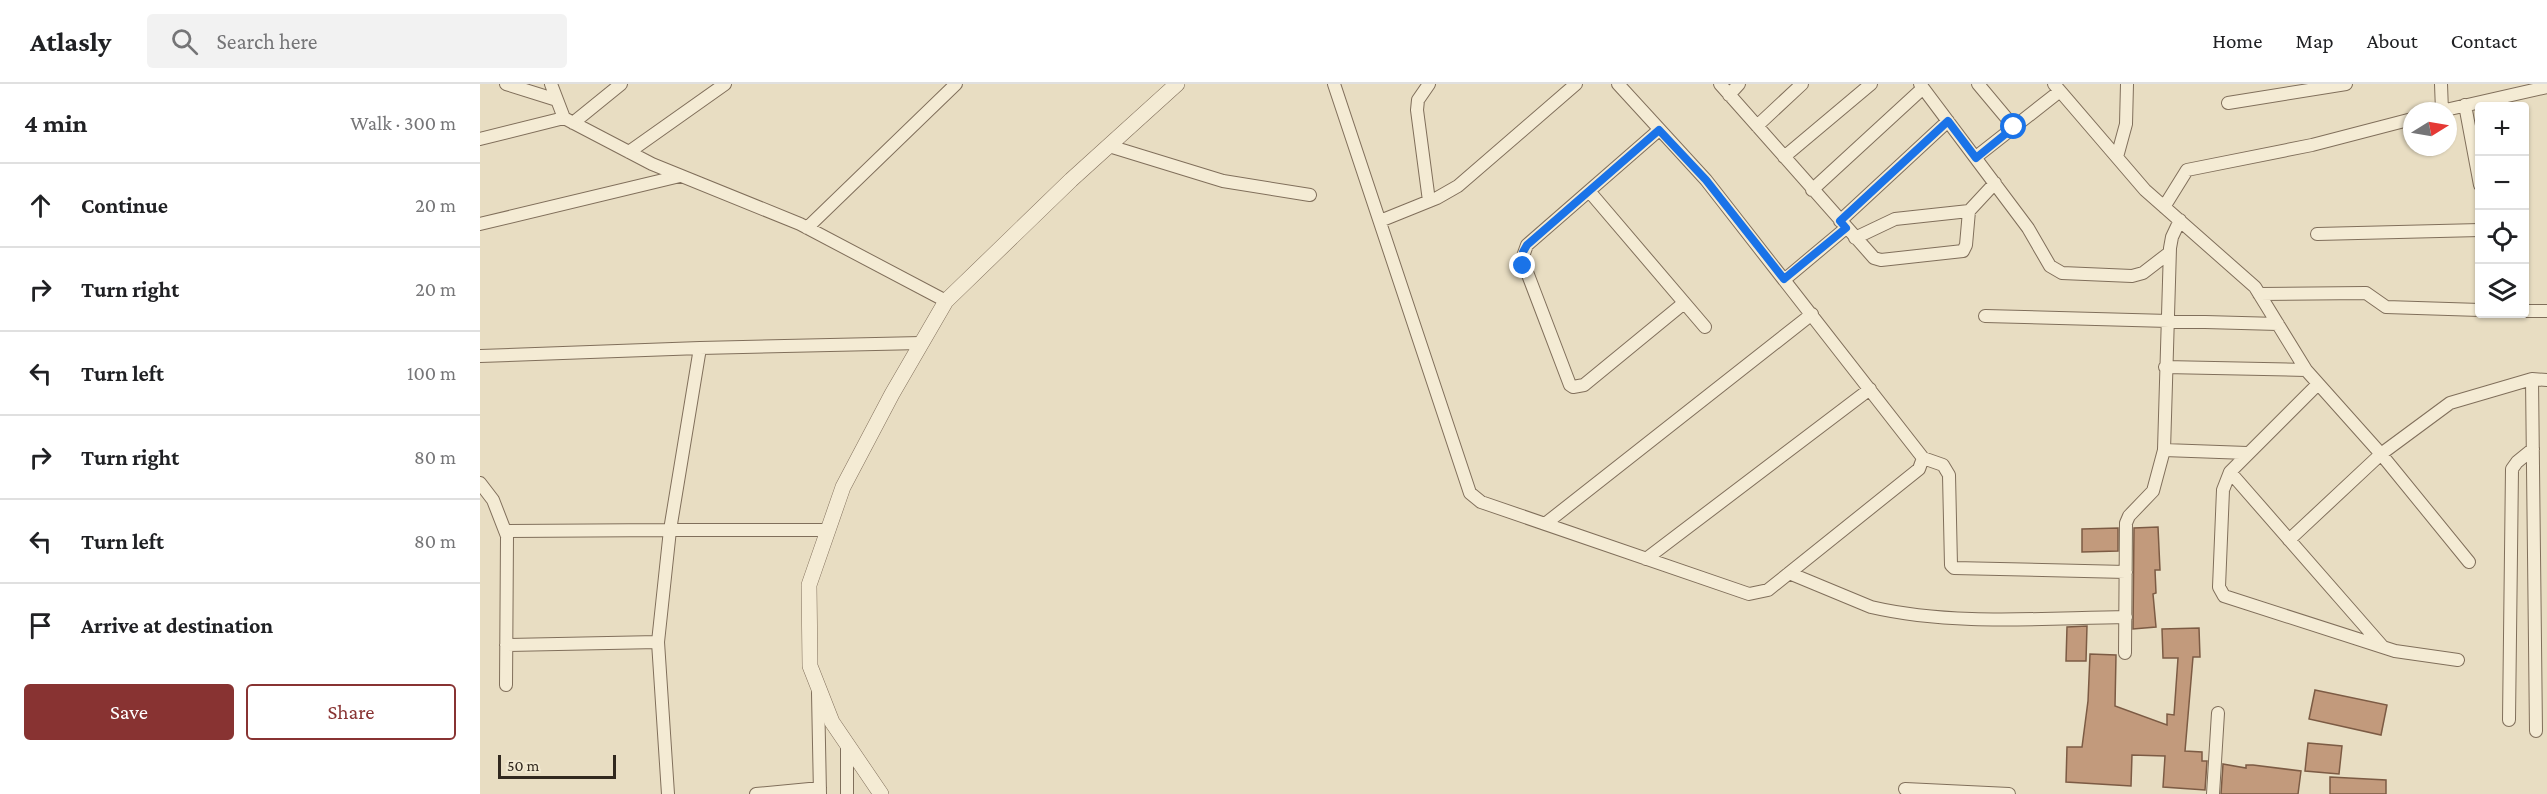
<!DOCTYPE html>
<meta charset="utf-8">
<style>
:root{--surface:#fff;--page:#f2f2f2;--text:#202124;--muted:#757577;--line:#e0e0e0;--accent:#883332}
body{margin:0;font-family:"Crimson Pro",serif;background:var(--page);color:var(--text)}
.controls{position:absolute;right:18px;top:18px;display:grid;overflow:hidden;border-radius:6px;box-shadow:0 2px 4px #0004}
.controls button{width:54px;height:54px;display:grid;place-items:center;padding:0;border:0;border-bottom:2px solid var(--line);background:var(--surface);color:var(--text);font:30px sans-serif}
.compass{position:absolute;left:1923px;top:18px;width:54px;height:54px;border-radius:50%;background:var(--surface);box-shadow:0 2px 4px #0004;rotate:79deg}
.scale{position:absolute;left:18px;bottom:15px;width:118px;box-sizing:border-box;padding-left:6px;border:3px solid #31281e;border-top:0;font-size:16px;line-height:21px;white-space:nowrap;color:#31281e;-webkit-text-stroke:4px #f1e8d0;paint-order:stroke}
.stop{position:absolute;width:18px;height:18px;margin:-14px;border:4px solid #1a73e8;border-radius:50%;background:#fff}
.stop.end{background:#1a73e8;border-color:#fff;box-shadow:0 2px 6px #0008}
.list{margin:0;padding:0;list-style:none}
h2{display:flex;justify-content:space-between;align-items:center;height:78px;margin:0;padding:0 24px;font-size:26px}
h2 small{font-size:20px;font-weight:400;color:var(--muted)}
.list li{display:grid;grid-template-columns:39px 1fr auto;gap:18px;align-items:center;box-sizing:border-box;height:84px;padding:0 24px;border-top:2px solid var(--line)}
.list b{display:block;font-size:22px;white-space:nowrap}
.list em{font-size:20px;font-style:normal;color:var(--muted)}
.actions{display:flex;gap:12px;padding:18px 24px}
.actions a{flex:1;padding:14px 0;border:2px solid var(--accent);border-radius:6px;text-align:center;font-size:21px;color:var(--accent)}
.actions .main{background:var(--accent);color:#fff}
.icon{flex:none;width:33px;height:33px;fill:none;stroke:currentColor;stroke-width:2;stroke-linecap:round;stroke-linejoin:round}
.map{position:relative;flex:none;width:2067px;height:710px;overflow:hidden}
header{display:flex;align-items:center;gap:36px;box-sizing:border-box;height:84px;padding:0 30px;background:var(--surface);border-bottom:2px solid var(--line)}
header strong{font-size:28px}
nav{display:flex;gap:33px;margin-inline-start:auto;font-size:21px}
.search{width:420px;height:54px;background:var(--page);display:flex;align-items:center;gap:15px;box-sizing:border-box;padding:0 21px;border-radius:6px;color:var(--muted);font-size:22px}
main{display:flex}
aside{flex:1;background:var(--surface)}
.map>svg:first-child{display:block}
.building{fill:#c29a7c;stroke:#7c5b44;stroke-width:1.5}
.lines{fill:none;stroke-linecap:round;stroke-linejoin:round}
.minor-casing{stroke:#806f5b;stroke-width:14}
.tertiary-casing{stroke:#806f5b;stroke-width:16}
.minor{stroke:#f4ebd4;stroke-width:12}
.tertiary{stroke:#f4ebd4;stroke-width:15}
.route{stroke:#1a73e8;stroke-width:8}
</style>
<header>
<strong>Atlasly</strong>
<div class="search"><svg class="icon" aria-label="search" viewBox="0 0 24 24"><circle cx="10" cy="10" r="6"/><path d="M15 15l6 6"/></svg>Search here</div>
<nav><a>Home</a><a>Map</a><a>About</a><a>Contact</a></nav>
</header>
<main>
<aside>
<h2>4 min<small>Walk · 300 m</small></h2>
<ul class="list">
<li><svg class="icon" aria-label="ahead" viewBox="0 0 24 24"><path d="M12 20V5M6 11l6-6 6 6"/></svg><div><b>Continue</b></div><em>20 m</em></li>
<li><svg class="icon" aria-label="right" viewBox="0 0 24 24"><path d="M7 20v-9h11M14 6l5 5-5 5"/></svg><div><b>Turn right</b></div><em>20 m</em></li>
<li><svg class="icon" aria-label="left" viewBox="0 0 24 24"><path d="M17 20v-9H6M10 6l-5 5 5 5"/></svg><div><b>Turn left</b></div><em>100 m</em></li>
<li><svg class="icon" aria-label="right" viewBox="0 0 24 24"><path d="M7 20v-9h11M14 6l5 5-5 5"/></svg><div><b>Turn right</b></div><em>80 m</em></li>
<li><svg class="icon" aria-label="left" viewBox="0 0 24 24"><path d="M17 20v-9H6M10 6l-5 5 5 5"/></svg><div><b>Turn left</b></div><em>80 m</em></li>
<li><svg class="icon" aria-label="arrive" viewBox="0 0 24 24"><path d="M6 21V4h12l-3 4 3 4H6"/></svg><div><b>Arrive at destination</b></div></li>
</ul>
<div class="actions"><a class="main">Save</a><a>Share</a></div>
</aside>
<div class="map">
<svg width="2067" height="710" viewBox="0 0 2067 710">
<rect width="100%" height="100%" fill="#e8ddc2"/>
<path class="building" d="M1678,443L1680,486H1675L1676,509L1673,510L1676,543L1653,545L1654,444Z
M1638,444V467L1602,468V445Z
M1607,542L1606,577H1586L1587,543Z
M1719,544L1720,573H1713L1705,667L1722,668V677H1727L1725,706L1683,703L1685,672L1652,671L1651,702L1586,698L1587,663H1602L1608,617L1610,570L1636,571L1635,622L1687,641V630L1694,631L1698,574H1683L1682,545Z
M1835,606L1907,621L1901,651L1829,635Z
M1828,659L1862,662L1859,690L1825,687Z
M1743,680L1766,684V681H1773L1821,687L1818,710H1741Z
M1850,693L1906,696V710H1850Z"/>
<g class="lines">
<g class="minor-casing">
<path id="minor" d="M26,0L77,16
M71,0L84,34L172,80L320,140L466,217
M854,0L990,409L1001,418L1269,510L1288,506L1439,385L1443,374L1226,96L1138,0
M1240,0L1394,174L1401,176L1483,167L1486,161L1489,127L1515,99
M1440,0L1548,144L1570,182L1582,189L1652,192L1663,189L1689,169
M1498,0L1534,43
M1574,0L1665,106L1775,203L1826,286L1901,370L1989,478
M1961,0L1962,27
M1249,11L1259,0
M1748,19L1866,0
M1985,21L2000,101
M1961,27L2067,3
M93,39L141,0
M1277,42L1322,0
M1179,46L1047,161L1042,175L1090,301L1093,303L1104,301L1204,219
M0,55L84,34
M629,62L743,97L830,111
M149,68L245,0
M1304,73L1391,0
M1496,73L1580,7
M1637,73L1646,40L1647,0
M1332,106L1443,4
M1109,107L1225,243
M949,117L937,26L938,16L949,0
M1684,123L1707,86L1832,61L1932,35
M900,137L957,114L978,102L1096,0
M1360,137L1468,37
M0,140L200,92
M327,144L476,0
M1837,150L2000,146
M1375,154L1415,135L1489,127
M1304,196L1366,144
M1779,210L1886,209L1906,223L2000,226
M2044,227H2067
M1505,232L1798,240
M0,272L220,264L441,259
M1685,283L1826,286
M2052,295L2056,647
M1838,300L1750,388L1743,406L1739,503L1744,512L1915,567L1978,576
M1684,366L1767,369
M1443,374L1463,381L1469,391L1471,481L1474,484L1646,488
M1750,388L1903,563
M0,399L13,416L27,452L26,601
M1065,440L1332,230
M26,447L190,446L220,264
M1809,456L1901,370L1970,319L2052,295L2067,296
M1166,475L1390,305
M1309,489L1391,523C1473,542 1562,534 1646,533
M26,561L178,558
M1645,569L1646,439L1649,432L1673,407L1684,366L1690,164L1692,153L1700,136
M338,609L340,710
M2029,636L2032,385L2037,378L2053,365
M1425,705L1529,710
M188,710L178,558L190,446H348
M276,710L340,704
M367,710V659
M1733,710L1738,629"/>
</g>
<g class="tertiary-casing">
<path id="tertiary" d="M401,710L352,638L330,582L329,501L363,403L412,310L466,217L591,96L697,0"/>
</g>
<use href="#minor" class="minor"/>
<use href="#tertiary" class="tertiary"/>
</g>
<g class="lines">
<path class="route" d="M1043,182V168L1047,161L1179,46L1226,96L1304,195L1366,144L1360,137L1468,37L1496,74L1534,43"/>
</g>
</svg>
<div class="controls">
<button>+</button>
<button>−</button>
<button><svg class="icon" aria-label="locate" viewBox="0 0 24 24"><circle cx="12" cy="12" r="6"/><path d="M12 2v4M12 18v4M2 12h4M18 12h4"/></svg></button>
<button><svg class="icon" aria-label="layers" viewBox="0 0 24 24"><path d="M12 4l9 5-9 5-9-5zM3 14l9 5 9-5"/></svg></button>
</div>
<svg class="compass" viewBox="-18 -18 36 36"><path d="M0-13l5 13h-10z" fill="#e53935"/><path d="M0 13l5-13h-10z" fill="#757577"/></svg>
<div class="scale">50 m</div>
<div class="stop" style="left:1534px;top:43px"></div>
<div class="stop end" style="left:1043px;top:182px"></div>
</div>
</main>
